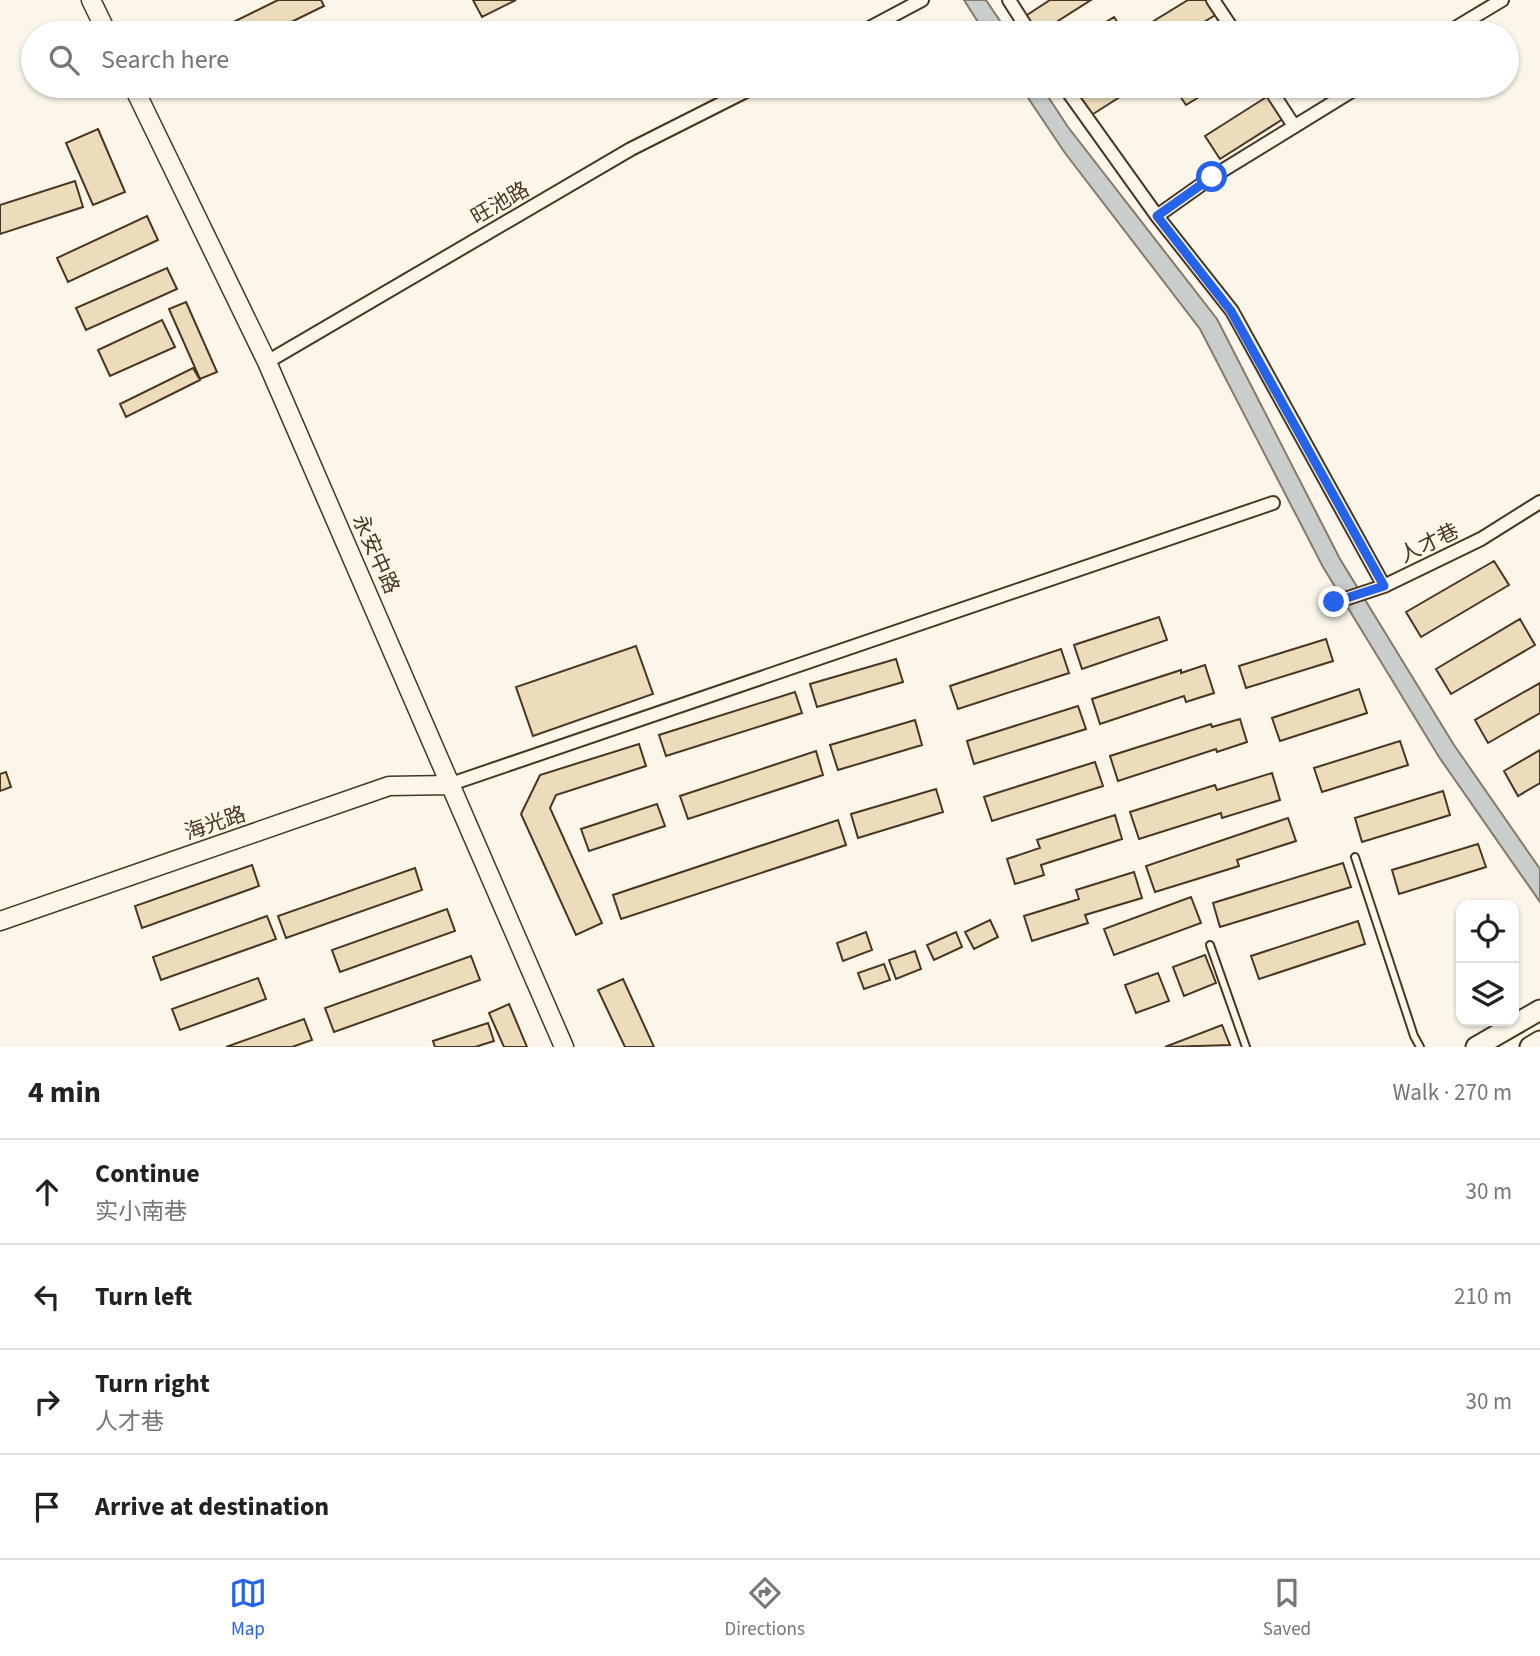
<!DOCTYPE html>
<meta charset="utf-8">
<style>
:root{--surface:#fff;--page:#f2f2f2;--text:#222;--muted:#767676;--line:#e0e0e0;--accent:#2563eb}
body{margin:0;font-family:"Source Sans 3","Noto Sans SC",sans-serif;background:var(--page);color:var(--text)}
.controls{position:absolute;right:21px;bottom:21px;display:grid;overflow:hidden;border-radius:14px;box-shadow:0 2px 5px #0004}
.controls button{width:63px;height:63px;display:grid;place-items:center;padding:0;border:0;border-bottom:2px solid var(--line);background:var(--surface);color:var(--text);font:35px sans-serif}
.stop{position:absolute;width:21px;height:21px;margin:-16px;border:5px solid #2563eb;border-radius:50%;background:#fff}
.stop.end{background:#2563eb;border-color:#fff;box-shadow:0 2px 7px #0008}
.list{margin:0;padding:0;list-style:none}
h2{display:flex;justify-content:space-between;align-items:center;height:91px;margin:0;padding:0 28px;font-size:30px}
h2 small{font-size:23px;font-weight:400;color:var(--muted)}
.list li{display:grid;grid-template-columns:46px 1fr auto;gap:21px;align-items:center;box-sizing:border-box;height:105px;padding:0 28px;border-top:2px solid var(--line)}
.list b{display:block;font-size:26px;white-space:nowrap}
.list p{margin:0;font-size:23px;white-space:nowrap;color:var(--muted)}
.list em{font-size:23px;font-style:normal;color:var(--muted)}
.icon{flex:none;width:38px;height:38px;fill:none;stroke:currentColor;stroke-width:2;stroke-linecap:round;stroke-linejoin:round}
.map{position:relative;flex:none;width:1540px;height:1047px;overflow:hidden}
.search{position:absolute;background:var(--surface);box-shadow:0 2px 5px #0004;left:21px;right:21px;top:21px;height:77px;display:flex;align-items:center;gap:18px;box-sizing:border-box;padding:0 24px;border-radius:38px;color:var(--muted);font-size:26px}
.sheet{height:511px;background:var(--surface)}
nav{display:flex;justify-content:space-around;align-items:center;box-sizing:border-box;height:98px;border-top:2px solid var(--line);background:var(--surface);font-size:19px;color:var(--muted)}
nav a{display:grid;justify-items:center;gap:4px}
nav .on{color:var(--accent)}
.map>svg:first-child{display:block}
.water{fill:#c9cecd;stroke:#887966;stroke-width:2}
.building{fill:#ecdcbc;stroke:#4a3520;stroke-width:2}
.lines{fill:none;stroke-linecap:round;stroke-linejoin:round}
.lane-casing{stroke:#4a3520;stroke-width:10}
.street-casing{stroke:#4a3520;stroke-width:16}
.secondary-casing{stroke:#4a3520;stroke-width:21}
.primary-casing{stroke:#4a3520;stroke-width:23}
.lane{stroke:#fbf6e9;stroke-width:6}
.street{stroke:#fbf6e9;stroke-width:12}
.secondary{stroke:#fbf6e9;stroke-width:18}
.primary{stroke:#fbf6e9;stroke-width:19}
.route{stroke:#2563eb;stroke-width:9}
.labels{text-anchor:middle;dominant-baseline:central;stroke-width:5;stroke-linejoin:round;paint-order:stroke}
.street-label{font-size:21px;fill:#4a3520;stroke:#fbf6e9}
</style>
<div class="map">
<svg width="1540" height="1047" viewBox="0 0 1540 1047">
<rect width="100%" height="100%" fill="#fbf6e9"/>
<path class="water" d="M964,0H986L1008,33H985Z
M1020,86H1041L1068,127L1217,319L1340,559L1454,745L1540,869V902L1439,757L1323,567L1200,329L1065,153Z"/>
<path class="building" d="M278,0H321L324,6L269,33H211Z
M473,0H516L482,17Z
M1050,0H1091L1039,33H1035L1024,17Z
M1188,0H1209L1217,14L1186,33H1141L1139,30Z
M1114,17L1125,33H1088Z
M1095,86H1137L1090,116L1077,97Z
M1173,86H1217L1186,105Z
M1268,96L1283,119L1220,159L1205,136Z
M98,129L125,192L93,205L66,143Z
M75,181L83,207L0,234V205Z
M147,216L158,240L68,282L57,258Z
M167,268L177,289L86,330L76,308Z
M186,302L217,372L200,379L169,309Z
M162,320L175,347L110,376L98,350Z
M193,368L200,380L126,417L120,404Z
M1494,561L1509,585L1421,637L1406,612Z
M1159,617L1167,640L1082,669L1074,645Z
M1520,619L1535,645L1451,694L1436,669Z
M1326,639L1333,661L1246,688L1239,666Z
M636,646L653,694L533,736L516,687Z
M1061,649L1069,673L958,709L950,686Z
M896,659L903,682L817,707L810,684Z
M1205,665L1214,693L1186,702L1184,696L1100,724L1092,699L1181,670V673Z
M1540,683V713L1488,743L1475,720Z
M1359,689L1367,713L1280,741L1272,718Z
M795,692L802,713L666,756L659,735Z
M1078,706L1086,729L974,764L967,741Z
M1240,719L1247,742L1217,752L1216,749L1118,781L1110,756L1211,724L1212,727Z
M915,720L922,745L838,770L830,745Z
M1400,741L1408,765L1322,792L1314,768Z
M639,744L646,766L556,795L550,808L602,923L576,935L521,814L540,775Z
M1540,750V783L1518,796L1504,771Z
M816,751L823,775L688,819L680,796Z
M1095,762L1103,786L992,821L984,797Z
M6,772L11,787L0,791V774Z
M1272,773L1280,800L1222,818L1221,813L1139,839L1130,812L1215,785L1217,790Z
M936,789L943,812L858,838L851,814Z
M1443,791L1450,815L1362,842L1355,818Z
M657,804L665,826L589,851L581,829Z
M1115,815L1122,839L1041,865L1044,875L1015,884L1007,859L1040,848L1037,840Z
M1288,818L1296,841L1237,860L1239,866L1155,892L1146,866Z
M838,820L846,845L621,919L613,895Z
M1478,844L1486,867L1399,894L1392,870Z
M1343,863L1351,887L1220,927L1213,903Z
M252,865L259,886L142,928L135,906Z
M415,868L422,890L286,938L278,916Z
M1134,872L1142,898L1085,915L1088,923L1032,941L1024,916L1079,899L1076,890Z
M1191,897L1201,923L1114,955L1104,929Z
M447,909L455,931L340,972L332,950Z
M267,916L276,939L161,980L153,957Z
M990,920L998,937L974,949L965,932Z
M1358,921L1365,944L1259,979L1251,956Z
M866,932L872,950L843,961L837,943Z
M956,932L962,947L934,960L927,945Z
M915,951L921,969L896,979L889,960Z
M1205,955L1216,983L1184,996L1173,967Z
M471,956L480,980L334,1032L325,1008Z
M884,964L890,980L864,989L858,973Z
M1158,973L1169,1001L1136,1013L1125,985Z
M258,978L266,999L180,1030L172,1009Z
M623,979L654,1047H625L598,990Z
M509,1004L527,1047H504L489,1013Z
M304,1019L312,1040L292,1047H226Z
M488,1023L494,1041L475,1047H435L433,1041Z
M1222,1025L1230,1045L1165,1047Z"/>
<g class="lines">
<g class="lane-casing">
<path id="lane" d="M1355,857L1414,1036L1420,1047
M1210,945L1246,1047"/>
</g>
<g class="street-casing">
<path id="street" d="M1009,0L1030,33
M1213,0L1235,33
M860,33L922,0
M1447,33L1502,0
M1064,86L1157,216L1232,311L1384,586
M1268,86L1294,126
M1157,216L1212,177L1360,86
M267,362L631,149L756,86
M1327,605L1384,586L1481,539L1540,502
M448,785L1273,503"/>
</g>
<g class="secondary-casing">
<path id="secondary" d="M91,0L107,33
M133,86L267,362L564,1047
M0,921L389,786L448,785"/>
</g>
<g class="primary-casing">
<path id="primary" d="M1476,1047L1540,1010
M1530,1047L1540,1041"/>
</g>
<use href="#lane" class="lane"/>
<use href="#street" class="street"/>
<use href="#secondary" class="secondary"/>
<use href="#primary" class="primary"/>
</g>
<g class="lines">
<path class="route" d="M1212,177L1157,216L1231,311L1384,586L1334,602"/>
</g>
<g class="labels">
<g class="street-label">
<text transform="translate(500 203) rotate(-30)">旺池路</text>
<text transform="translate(1429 543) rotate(-26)">人才巷</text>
<text transform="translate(376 554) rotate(66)">永安中路</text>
<text transform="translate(215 823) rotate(-19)">海光路</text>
</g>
</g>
</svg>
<div class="controls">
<button><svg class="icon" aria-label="locate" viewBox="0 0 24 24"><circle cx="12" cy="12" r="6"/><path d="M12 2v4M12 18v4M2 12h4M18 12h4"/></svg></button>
<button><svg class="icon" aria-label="layers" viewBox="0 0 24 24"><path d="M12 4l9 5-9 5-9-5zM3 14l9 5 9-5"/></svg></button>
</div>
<div class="stop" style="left:1212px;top:177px"></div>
<div class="stop end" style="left:1334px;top:602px"></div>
<div class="search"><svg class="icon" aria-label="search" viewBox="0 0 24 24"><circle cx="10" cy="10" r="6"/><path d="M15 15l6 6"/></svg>Search here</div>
</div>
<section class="sheet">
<h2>4 min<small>Walk · 270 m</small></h2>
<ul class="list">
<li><svg class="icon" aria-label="ahead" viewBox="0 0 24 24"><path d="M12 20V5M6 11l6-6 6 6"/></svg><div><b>Continue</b><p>实小南巷</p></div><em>30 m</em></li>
<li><svg class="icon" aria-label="left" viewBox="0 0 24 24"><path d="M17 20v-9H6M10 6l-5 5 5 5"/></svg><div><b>Turn left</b></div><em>210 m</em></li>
<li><svg class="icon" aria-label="right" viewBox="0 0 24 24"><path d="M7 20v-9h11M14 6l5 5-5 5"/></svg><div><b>Turn right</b><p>人才巷</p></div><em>30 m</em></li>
<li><svg class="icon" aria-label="arrive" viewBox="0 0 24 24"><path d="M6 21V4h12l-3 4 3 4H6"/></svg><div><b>Arrive at destination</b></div></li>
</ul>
</section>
<nav>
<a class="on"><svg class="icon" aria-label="map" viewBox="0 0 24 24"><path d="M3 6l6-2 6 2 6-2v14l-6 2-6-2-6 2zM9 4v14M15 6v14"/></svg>Map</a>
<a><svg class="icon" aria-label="directions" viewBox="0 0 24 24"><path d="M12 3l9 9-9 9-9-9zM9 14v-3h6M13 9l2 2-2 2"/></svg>Directions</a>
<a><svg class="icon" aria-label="saved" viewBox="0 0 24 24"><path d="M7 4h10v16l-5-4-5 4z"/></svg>Saved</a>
</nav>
